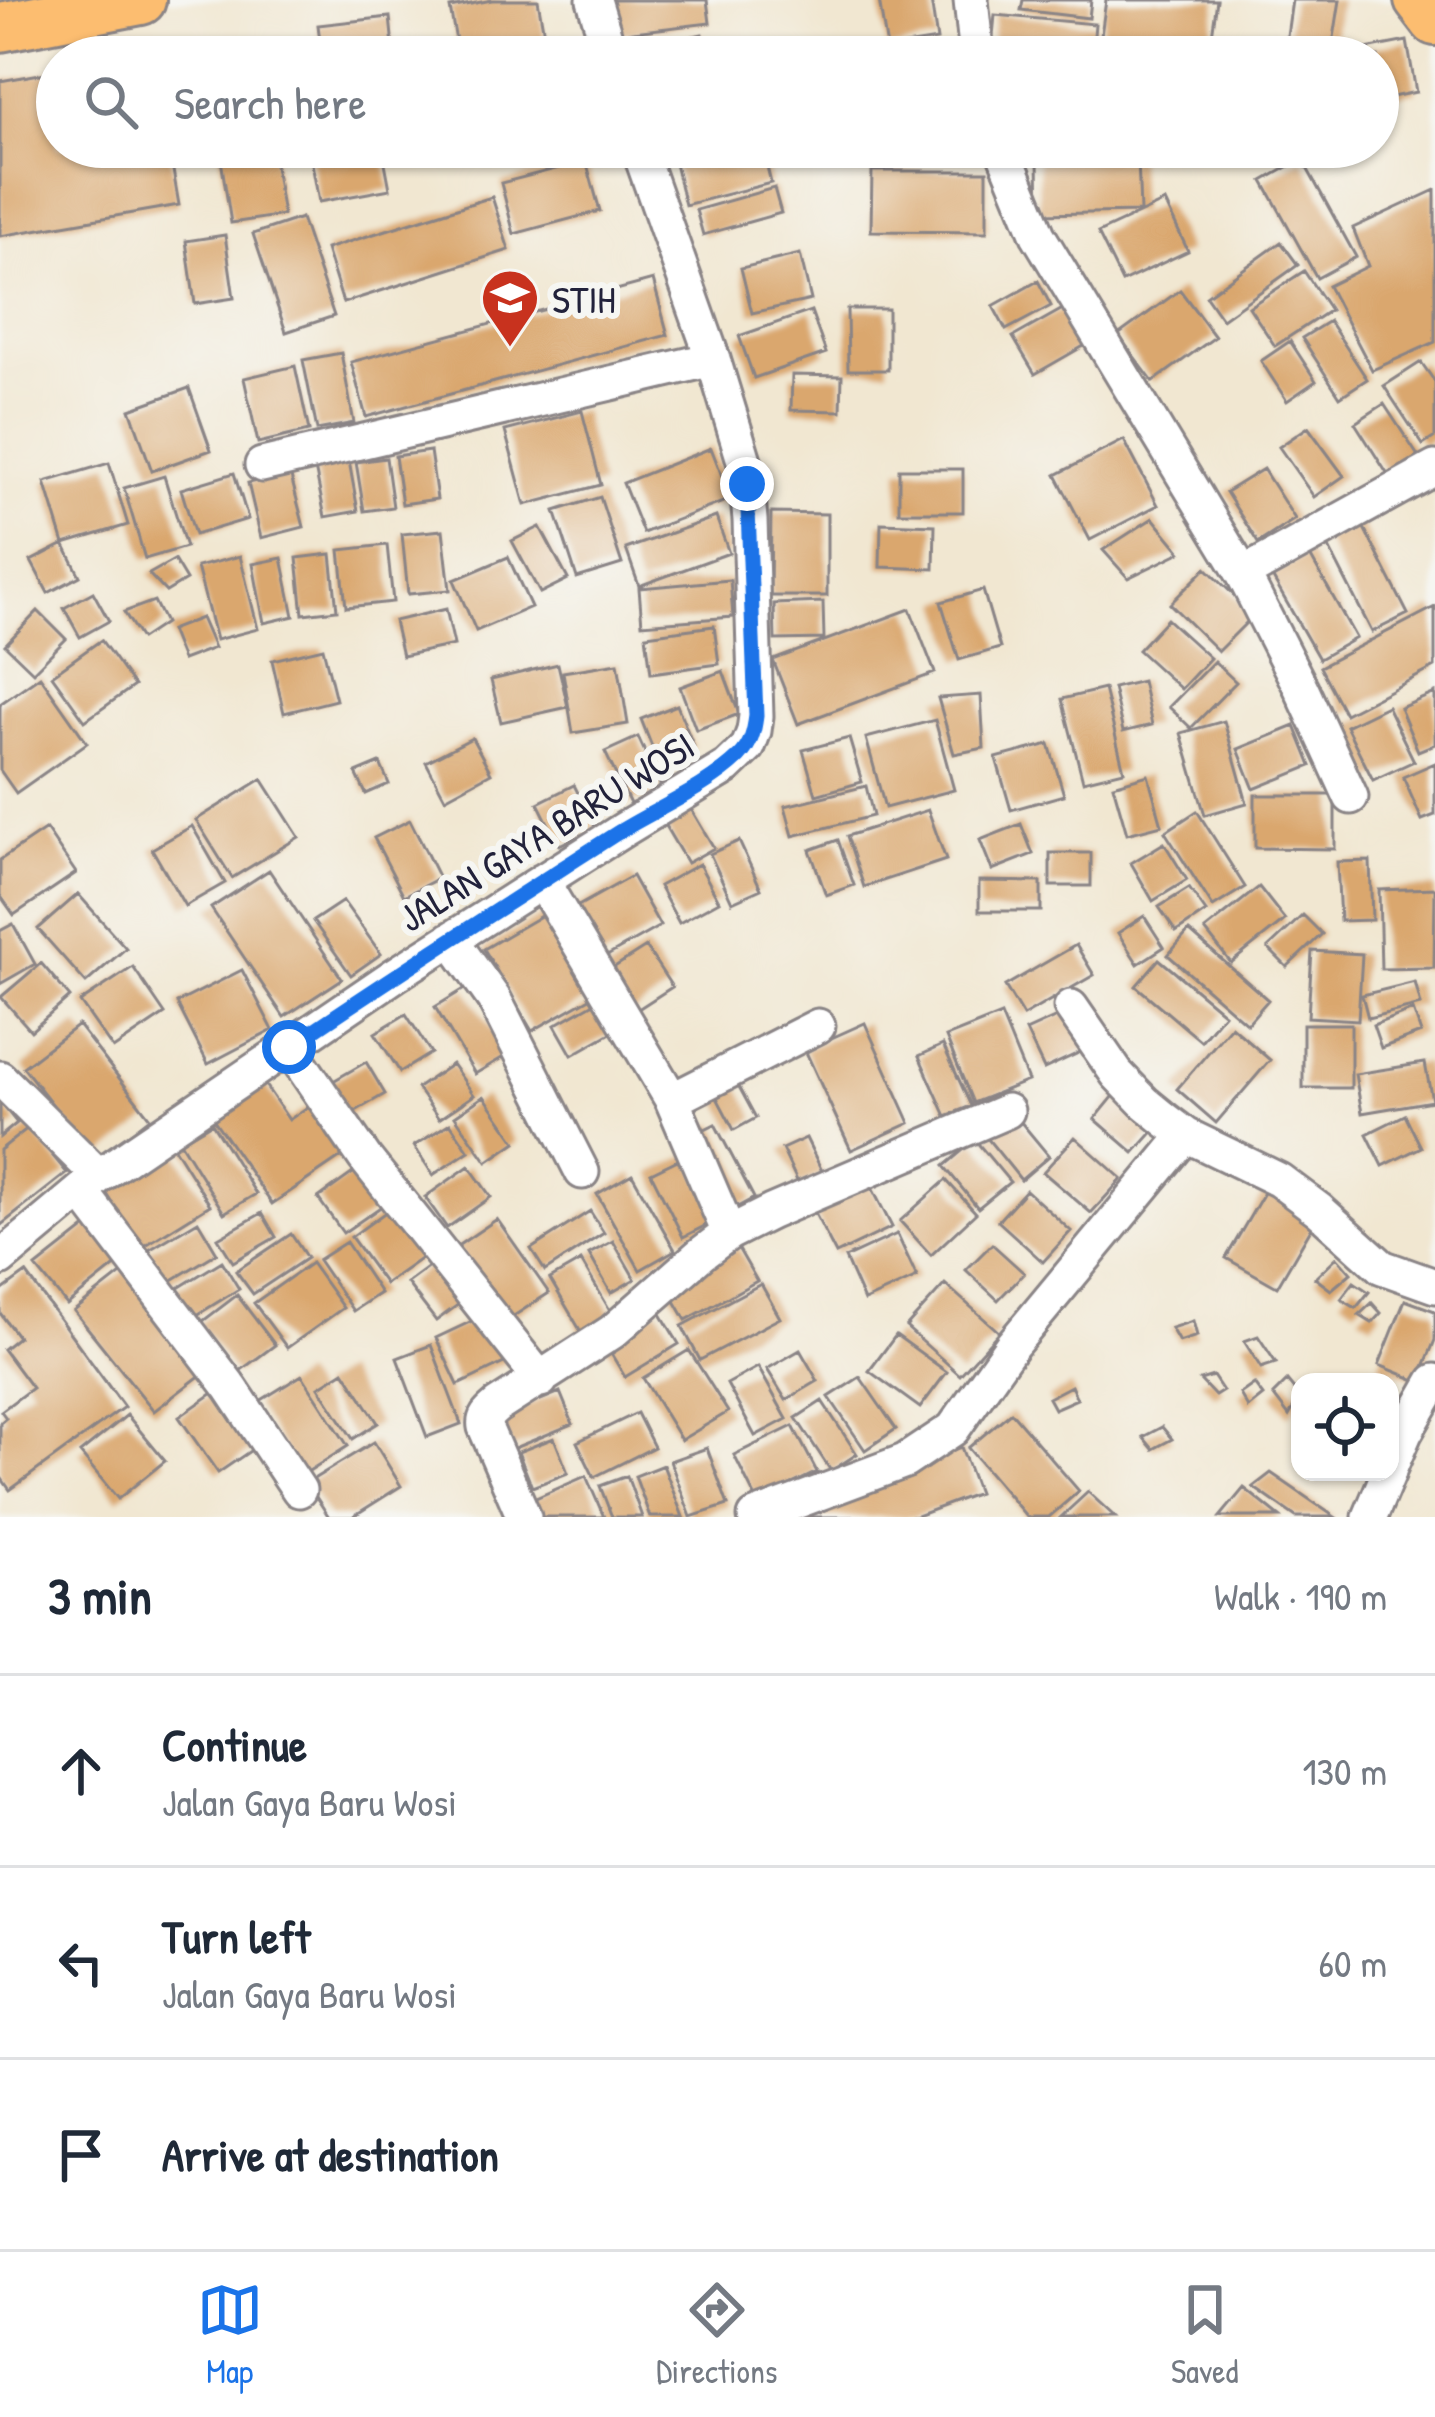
<!DOCTYPE html>
<meta charset="utf-8">
<style>
:root{--surface:#fff;--page:#f6f6f7;--text:#1f2937;--muted:#747a83;--line:#e0e1e3;--accent:#1a73e8}
body{margin:0;font-family:"Patrick Hand",sans-serif;background:var(--page);color:var(--text)}
.controls{position:absolute;right:36px;bottom:36px;display:grid;overflow:hidden;border-radius:24px;box-shadow:0 3px 9px #0004}
.controls button{width:108px;height:108px;display:grid;place-items:center;padding:0;border:0;border-bottom:3px solid var(--line);background:var(--surface);color:var(--text);font:60px sans-serif}
.stop{position:absolute;width:36px;height:36px;margin:-27px;border:9px solid #1a73e8;border-radius:50%;background:#fff}
.stop.end{background:#1a73e8;border-color:#fff;box-shadow:0 3px 12px #0008}
.list{margin:0;padding:0;list-style:none}
h2{display:flex;justify-content:space-between;align-items:center;height:156px;margin:0;padding:0 48px;font-size:51px}
h2 small{font-size:39px;font-weight:400;color:var(--muted)}
.list li{display:grid;grid-template-columns:78px 1fr auto;gap:36px;align-items:center;box-sizing:border-box;height:192px;padding:0 48px;border-top:3px solid var(--line)}
.list b{display:block;font-size:45px;white-space:nowrap}
.list p{margin:0;font-size:39px;white-space:nowrap;color:var(--muted)}
.list em{font-size:39px;font-style:normal;color:var(--muted)}
.icon{flex:none;width:66px;height:66px;fill:none;stroke:currentColor;stroke-width:2;stroke-linecap:round;stroke-linejoin:round}
.map{position:relative;flex:none;width:1435px;height:1517px;overflow:hidden}
.search{position:absolute;background:var(--surface);box-shadow:0 3px 9px #0004;left:36px;right:36px;top:36px;height:132px;display:flex;align-items:center;gap:30px;box-sizing:border-box;padding:0 42px;border-radius:66px;color:var(--muted);font-size:45px}
.sheet{height:732px;background:var(--surface)}
nav{display:flex;justify-content:space-around;align-items:center;box-sizing:border-box;height:168px;border-top:3px solid var(--line);background:var(--surface);font-size:33px;color:var(--muted)}
nav a{display:grid;justify-items:center;gap:6px}
nav .on{color:var(--accent)}
.map>svg:first-child{display:block}
.building{fill:#daa76e}
.lines{fill:none;stroke-linecap:round;stroke-linejoin:round}
.minor-casing{stroke:#8a8486;stroke-width:39}
.highway-casing{stroke:#8a8486;stroke-width:54}
.minor{stroke:#fff;stroke-width:33}
.highway{stroke:#fcbd6f;stroke-width:48}
.route{stroke:#1a73e8;stroke-width:15}
.labels{text-anchor:middle;dominant-baseline:central;stroke-width:12;stroke-linejoin:round;paint-order:stroke}
.poi-label{font-size:39px;fill:#22223b;stroke:#f6f6f2;text-anchor:start}
.street-label{font-size:39px;fill:#22223b;stroke:#f6f6f2}
</style>
<div class="map">
<svg width="1435" height="1517" viewBox="0 0 1435 1517">
<rect width="100%" height="100%" fill="#f6f6f2"/>
<filter id="ink" filterUnits="userSpaceOnUse"><feTurbulence type="fractalNoise" baseFrequency=".00833" numOctaves="2"/><feDisplacementMap in="SourceGraphic" scale="24" xChannelSelector="R" yChannelSelector="G"/><feConvolveMatrix kernelMatrix="1 2 1 2 8 2 1 2 1" color-interpolation-filters="sRGB"/></filter>
<filter id="wash" filterUnits="userSpaceOnUse"><feTurbulence type="fractalNoise" baseFrequency=".004" numOctaves="4" result="noise"/><feDisplacementMap in="SourceGraphic" scale="48" xChannelSelector="R" yChannelSelector="G"/><feGaussianBlur stdDeviation="2.7" result="paint"/><feColorMatrix in="noise" values="0 0 0 0 0 0 0 0 0 0 0 0 0 0 0 0 0 1.4 0 .05"/><feComposite in="paint" operator="in"/></filter>
<g filter="url(#wash)">
<rect width="100%" height="100%" fill="#f1e7d1"/>
<g id="blocks">
<path class="building" d="M492,0H538L548,57H459L450,8Z
M612,0H707L710,23L616,34Z
M879,0H931L937,40L887,48Z
M1023,0H1091L1089,18L1021,10Z
M1106,0H1217L1209,57H1098Z
M1292,0H1340L1331,57H1284Z
M995,15L1095,24L1092,57H991Z
M390,17L394,57H322L318,25Z
M702,34L708,57H629L628,51Z
M1228,37L1273,42L1271,57H1226Z
M1407,41L1416,92L1378,100V57H1368L1366,49Z
M57,71V147H169L179,205L0,236V81Z
M219,147H272L283,215L231,223Z
M309,147H382L390,189L319,202Z
M483,147H556L557,149L486,163Z
M671,147H762L771,183L685,205Z
M1139,147H1197L1196,157L1138,150Z
M1138,158L1140,212L1039,214L1038,160Z
M1302,159L1356,257L1317,278L1263,181Z
M586,161L600,211L514,234L501,183Z
M872,171H987V232L871,231Z
M774,188L781,213L703,235L696,210Z
M1435,190V342L1372,370L1328,286L1368,266L1353,228Z
M492,197L509,250L343,303L326,249Z
M1165,202L1188,251L1122,282L1098,233Z
M301,218L334,316L286,332L253,234Z
M225,235L234,298L195,304L186,241Z
M1281,242L1298,265L1222,319L1206,296Z
M800,254L811,300L752,313L741,268Z
M1304,271L1330,310L1275,346L1249,307Z
M653,280L668,335L366,417L351,362Z
M1038,281L1051,306L1006,330L993,306Z
M1180,290L1215,337L1153,382L1118,335Z
M1068,306L1089,343L1035,374L1013,337Z
M847,309H888V370H848Z
M811,311L826,353L754,378L739,336Z
M1329,321L1367,379L1340,397L1302,338Z
M1290,341L1316,381L1287,401L1261,361Z
M341,353L354,423L317,430L303,360Z
M1421,362L1435,382V437L1423,445L1384,386Z
M295,366L309,431L258,443L244,378Z
M792,375L842,376L841,411L791,410Z
M189,388L211,450L152,471L130,409Z
M1384,404L1418,456L1388,475L1355,423Z
M582,411L601,485L525,505L505,431Z
M1308,427L1344,476L1314,497L1279,447Z
M1124,440L1158,505L1090,540L1056,475Z
M711,448L731,499L643,533L623,483Z
M430,451L437,499L402,504L395,456Z
M386,458L393,507L364,511L356,462Z
M349,461L358,511L325,517L315,468Z
M109,463L128,525L64,544L80,576L48,593L31,561L64,544L45,482Z
M899,469H963V512H899Z
M1263,469L1295,519L1258,543L1226,492Z
M234,473L248,519L195,535L181,489Z
M290,473L304,527L261,538L248,483Z
M164,476L186,547L145,559L124,488Z
M600,497L622,564L577,578L555,511Z
M771,513L827,514V596H770Z
M716,517L729,553L639,586L626,549Z
M1153,518L1181,552L1128,578L1103,550Z
M1361,522L1408,614L1372,632L1325,540Z
M881,523L935,525L934,569L880,567Z
M540,527L568,579L540,593L512,541Z
M443,530L450,590L408,594L402,534Z
M387,545L393,602L346,607L340,550Z
M331,554L337,610L303,614L297,558Z
M1309,554L1356,638L1319,659L1271,575Z
M240,556L258,629L216,640L197,567Z
M508,557L531,607L476,631L454,580Z
M282,558L294,616L264,623L253,564Z
M174,560L186,580L166,592L149,574Z
M1206,568L1254,615L1218,651L1170,604Z
M730,580L733,617L642,624L639,588Z
M983,590L1000,648L959,660L941,602Z
M93,592L109,621L80,637L64,608Z
M154,601L165,623L141,639L124,612Z
M823,602L824,639L775,640L774,604Z
M1435,607V667L1345,714L1320,667Z
M446,609L454,645L402,656L394,621Z
M910,609L935,673L798,724L773,660Z
M38,611L66,639L33,672L5,645Z
M201,618L214,648L182,660L170,630Z
M1167,619L1210,658L1181,689L1138,650Z
M714,626L719,664L651,673L646,635Z
M101,640L134,686L85,721L52,675Z
M323,648L336,700L284,713L272,660Z
M1214,661L1236,682L1191,728L1169,707Z
M618,663L628,724L573,733L563,672Z
M558,664L568,707L501,722L491,680Z
M723,671L739,714L696,730L680,687Z
M40,676L87,743L16,793L0,770V704Z
M1142,681L1152,725L1123,732L1113,688Z
M1104,689L1124,771L1083,781L1062,699Z
M1435,693V744L1418,751L1400,708Z
M981,695L984,748L954,754L938,698Z
M677,705L694,747L658,762L641,719Z
M1387,706L1414,761L1373,780L1346,726Z
M935,720L954,790L885,808L866,738Z
M1224,721L1247,803L1205,815L1181,733Z
M1295,726L1311,766L1254,789L1238,749Z
M638,737L662,789L630,804L605,752Z
M472,738L491,773L445,798L426,762Z
M849,738L862,782L816,795L803,750Z
M1049,744L1064,795L1011,810L996,758Z
M380,763L389,784L366,794L356,773Z
M1435,763V815L1422,820L1403,777Z
M1148,775L1162,825L1127,834L1113,785Z
M262,779L299,837L232,878L196,820Z
M574,785L596,828L559,845L538,803Z
M866,786L873,816L793,836L785,806Z
M1255,795H1335V849L1255,848Z
M691,809L714,848L687,863L664,824Z
M928,810L946,860L864,887L847,836Z
M1197,811L1245,887L1213,907L1165,832Z
M410,820L439,878L404,896L374,838Z
M1021,824L1033,854L992,870L980,840Z
M192,826L225,883L185,906L152,849Z
M46,829L76,873L14,915L0,895V860Z
M838,840L854,885L826,895L810,850Z
M739,841L761,889L732,902L710,854Z
M1164,843L1187,880L1153,901L1131,863Z
M1050,853H1091V886H1050Z
M1370,861L1372,920L1340,921L1337,862Z
M699,864L719,901L679,923L659,886Z
M269,870L342,979L284,1017L211,908Z
M632,876L660,926L600,960L571,910Z
M979,881L1041,882V911H979Z
M1259,887L1285,920L1231,963L1205,930Z
M1189,888L1206,912L1176,932L1159,907Z
M1435,888L1434,968L1381,969L1379,890Z
M78,894L126,948L86,983L38,929Z
M343,901L381,954L351,975L313,921Z
M546,913L595,995L532,1031L484,949Z
M1303,915L1322,934L1287,967L1268,948Z
M1144,916L1164,947L1138,964L1118,933Z
M13,924L35,964L0,984V931Z
M1189,931L1268,1000L1247,1024L1168,955Z
M1076,945L1094,975L1023,1016L1005,986Z
M646,947L672,987L632,1013L605,973Z
M1312,951L1362,954L1358,1020L1308,1017Z
M1159,959L1224,1013L1201,1041L1136,986Z
M41,963L70,997L31,1031L1,997Z
M133,967L165,1014L113,1049L80,1002Z
M242,970L273,1030L208,1064L177,1003Z
M1415,982L1421,1005L1368,1018L1362,995Z
M466,988L507,1055L475,1074L435,1007Z
M601,999L618,1029L572,1055L555,1025Z
M1413,1010L1421,1033L1381,1048L1373,1025Z
M1070,1011L1087,1049L1044,1069L1026,1031Z
M406,1014L431,1053L400,1072L375,1033Z
M1001,1015L1028,1081L973,1103L946,1037Z
M865,1023L910,1123L851,1150L805,1050Z
M1303,1024H1351V1088H1303Z
M78,1025L150,1118L96,1160L23,1067Z
M1231,1026L1270,1060L1216,1123L1177,1089Z
M943,1045L971,1106L946,1116L919,1056Z
M366,1062L385,1094L340,1120L321,1088Z
M1425,1063L1432,1101L1362,1113L1355,1074Z
M452,1064L474,1095L439,1119L417,1088Z
M263,1082L289,1120L316,1101L350,1151L272,1204L212,1117Z
M737,1083L756,1118L734,1130L715,1094Z
M1117,1092L1158,1126L1134,1153L1095,1119Z
M484,1096L516,1142L487,1162L455,1116Z
M0,1102L17,1123L0,1137Z
M1015,1115L1049,1156L1021,1180L987,1138Z
M1405,1115L1421,1147L1383,1166L1367,1134Z
M212,1123L256,1194L224,1213L180,1142Z
M450,1123L469,1151L433,1175L414,1146Z
M715,1124L754,1198L730,1211L691,1136Z
M29,1127L67,1173L0,1226V1150Z
M1075,1137L1122,1179L1091,1213L1043,1172Z
M806,1138L823,1173L799,1185L782,1149Z
M975,1140L1010,1182L978,1208L944,1166Z
M171,1143L210,1205L141,1248L102,1186Z
M688,1155L720,1218L683,1237L651,1173Z
M364,1165L389,1201L343,1233L318,1198Z
M469,1166L491,1197L447,1228L425,1197Z
M632,1174L675,1250L640,1270L597,1194Z
M866,1176L892,1227L836,1254L810,1204Z
M946,1180L976,1213L931,1255L900,1221Z
M1269,1184L1320,1213L1277,1287L1226,1258Z
M1026,1190L1071,1231L1043,1262L998,1221Z
M394,1206L429,1253L385,1284L351,1237Z
M590,1211L604,1233L545,1271L531,1249Z
M262,1213L276,1237L233,1262L218,1238Z
M98,1218L129,1255L67,1305L36,1267Z
M497,1219L549,1293L506,1321L456,1247Z
M198,1221L217,1253L169,1282L149,1250Z
M291,1234L307,1258L253,1294L236,1271Z
M897,1234L917,1277L864,1301L845,1258Z
M613,1241L635,1279L611,1293L589,1254Z
M346,1242L380,1293L353,1311L318,1260Z
M992,1244L1024,1273L998,1300L966,1270Z
M738,1248L757,1281L686,1320L667,1287Z
M1337,1257L1351,1273L1331,1290L1315,1278Z
M441,1258L470,1296L436,1321L407,1283Z
M222,1261L239,1289L192,1318L175,1290Z
M581,1261L614,1317L583,1335L550,1279Z
M311,1263L343,1308L287,1348L254,1303Z
M130,1267L210,1368L154,1411L74,1311Z
M26,1273L124,1407L10,1490L0,1476V1423L6,1418L1,1411L32,1388L3,1349L18,1337L0,1313V1292Z
M1354,1282L1369,1292L1356,1308L1341,1299Z
M761,1284L780,1318L700,1360L682,1326Z
M945,1284L999,1332L960,1375L906,1327Z
M237,1295L275,1345L236,1374L199,1324Z
M1405,1300L1435,1311V1340L1418,1381L1379,1365Z
M1372,1303L1381,1313L1372,1323L1359,1315Z
M658,1309L679,1344L625,1377L604,1342Z
M485,1315L508,1361L458,1385L436,1338Z
M1193,1321L1197,1336L1179,1342L1171,1328Z
M896,1335L947,1372L920,1408L869,1371Z
M1258,1336L1276,1363L1261,1368L1244,1341Z
M431,1345L461,1424L427,1437L397,1358Z
M689,1350L728,1412L681,1440L643,1378Z
M800,1350L818,1381L786,1400L767,1369Z
M758,1367L787,1419L755,1436L727,1384Z
M344,1371L378,1423L353,1439L319,1387Z
M302,1375L348,1446L301,1476L255,1404Z
M1213,1376L1223,1391L1215,1396L1200,1380Z
M860,1377L896,1429L865,1450L829,1397Z
M1287,1381L1300,1397L1289,1416L1273,1395Z
M1254,1384L1263,1396L1248,1408L1240,1394Z
M1071,1386L1077,1399L1054,1409L1048,1398Z
M216,1391L256,1447L218,1473L179,1417Z
M560,1392L573,1424L512,1449L499,1417Z
M822,1401L857,1454L831,1471L796,1418Z
M1011,1412L1079,1491L1049,1517H1027L968,1448Z
M637,1413L654,1447L594,1477L577,1442Z
M127,1415L165,1461L118,1499L80,1453Z
M793,1426L817,1472L757,1501L734,1455Z
M1162,1427L1172,1439L1153,1449L1143,1437Z
M554,1438L568,1473L532,1487L518,1452Z
M374,1442L401,1486L352,1517H329L307,1483Z
M961,1447L978,1493L914,1517H771Z
M707,1448L728,1505L691,1517L670,1461Z
M663,1465L683,1517H650L635,1476Z
M1271,1473L1335,1517H1296L1253,1487Z
M586,1476L604,1517H535L529,1501Z
M627,1476L642,1517H612L600,1486Z
M1244,1488L1280,1517H1220Z
M1088,1492L1115,1517H1061Z"/>
</g>
</g>
<g filter="url(#ink)">
<use href="#blocks" fill-opacity="0" stroke="#8a8486" stroke-width="3"/>
<g class="lines">
<g class="minor-casing">
<path id="minor" d="M594,0L611,57
M971,0L977,57
M1002,147L1038,235L1243,574L1435,468
M262,465L713,359
M1243,574L1301,688L1351,797
M542,881L672,1100L729,1233
M451,939L494,999L582,1172
M1071,1007L1117,1074L1144,1102L1166,1120L1186,1135L1279,1180L1319,1210L1382,1267L1435,1286
M289,1047L365,1158L541,1380
M0,1078L99,1176
M672,1100L818,1026
M81,1191L231,1388L299,1490
M0,1259L99,1176L395,975L623,830L727,767L748,747L754,731L756,716L750,520L745,464L713,359L638,147
M1390,1468L1405,1433L1435,1381
M524,1517L485,1427C483,1417 490,1412 497,1406L612,1332L701,1254L729,1233L771,1212L1007,1111
M755,1517L905,1461L953,1429L1012,1345L1186,1135
M1370,1517L1389,1472"/>
</g>
<g class="highway-casing">
<path id="highway" d="M1419,0L1435,21
M0,27L141,0"/>
</g>
<use href="#minor" class="minor"/>
<use href="#highway" class="highway"/>
</g>
</g>
<g class="lines" filter="url(#ink)">
<path class="route" d="M289,1047C396,974 505,905 614,835C653,810 706,789 739,757C751,745 754,732 756,716L747,484"/>
</g>
<defs>
<g id="university-pin" transform="scale(3)"><path d="M0 17L-7.5 6A9.5 9.5 0 1 1 7.5 6Z" fill="#c8321e" stroke="#f6f6f2"/><path d="M0-5L7-2L0 1L-7-2ZM-4 1L0 2.5L4 1V4Q0 6-4 4Z" fill="#fff"/></g>
</defs>
<g fill-rule="evenodd">
<use href="#university-pin" x="510" y="298"/>
</g>
<g class="labels">
<g class="poi-label">
<text x="552" y="298">STIH</text>
</g>
<g class="street-label">
<text transform="translate(546 831) rotate(-32)">JALAN GAYA BARU WOSI</text>
</g>
</g>
</svg>
<div class="controls">
<button><svg class="icon" aria-label="locate" viewBox="0 0 24 24"><circle cx="12" cy="12" r="6"/><path d="M12 2v4M12 18v4M2 12h4M18 12h4"/></svg></button>
</div>
<div class="stop" style="left:289px;top:1047px"></div>
<div class="stop end" style="left:747px;top:484px"></div>
<div class="search"><svg class="icon" aria-label="search" viewBox="0 0 24 24"><circle cx="10" cy="10" r="6"/><path d="M15 15l6 6"/></svg>Search here</div>
</div>
<section class="sheet">
<h2>3 min<small>Walk · 190 m</small></h2>
<ul class="list">
<li><svg class="icon" aria-label="ahead" viewBox="0 0 24 24"><path d="M12 20V5M6 11l6-6 6 6"/></svg><div><b>Continue</b><p>Jalan Gaya Baru Wosi</p></div><em>130 m</em></li>
<li><svg class="icon" aria-label="left" viewBox="0 0 24 24"><path d="M17 20v-9H6M10 6l-5 5 5 5"/></svg><div><b>Turn left</b><p>Jalan Gaya Baru Wosi</p></div><em>60 m</em></li>
<li><svg class="icon" aria-label="arrive" viewBox="0 0 24 24"><path d="M6 21V4h12l-3 4 3 4H6"/></svg><div><b>Arrive at destination</b></div></li>
</ul>
</section>
<nav>
<a class="on"><svg class="icon" aria-label="map" viewBox="0 0 24 24"><path d="M3 6l6-2 6 2 6-2v14l-6 2-6-2-6 2zM9 4v14M15 6v14"/></svg>Map</a>
<a><svg class="icon" aria-label="directions" viewBox="0 0 24 24"><path d="M12 3l9 9-9 9-9-9zM9 14v-3h6M13 9l2 2-2 2"/></svg>Directions</a>
<a><svg class="icon" aria-label="saved" viewBox="0 0 24 24"><path d="M7 4h10v16l-5-4-5 4z"/></svg>Saved</a>
</nav>
